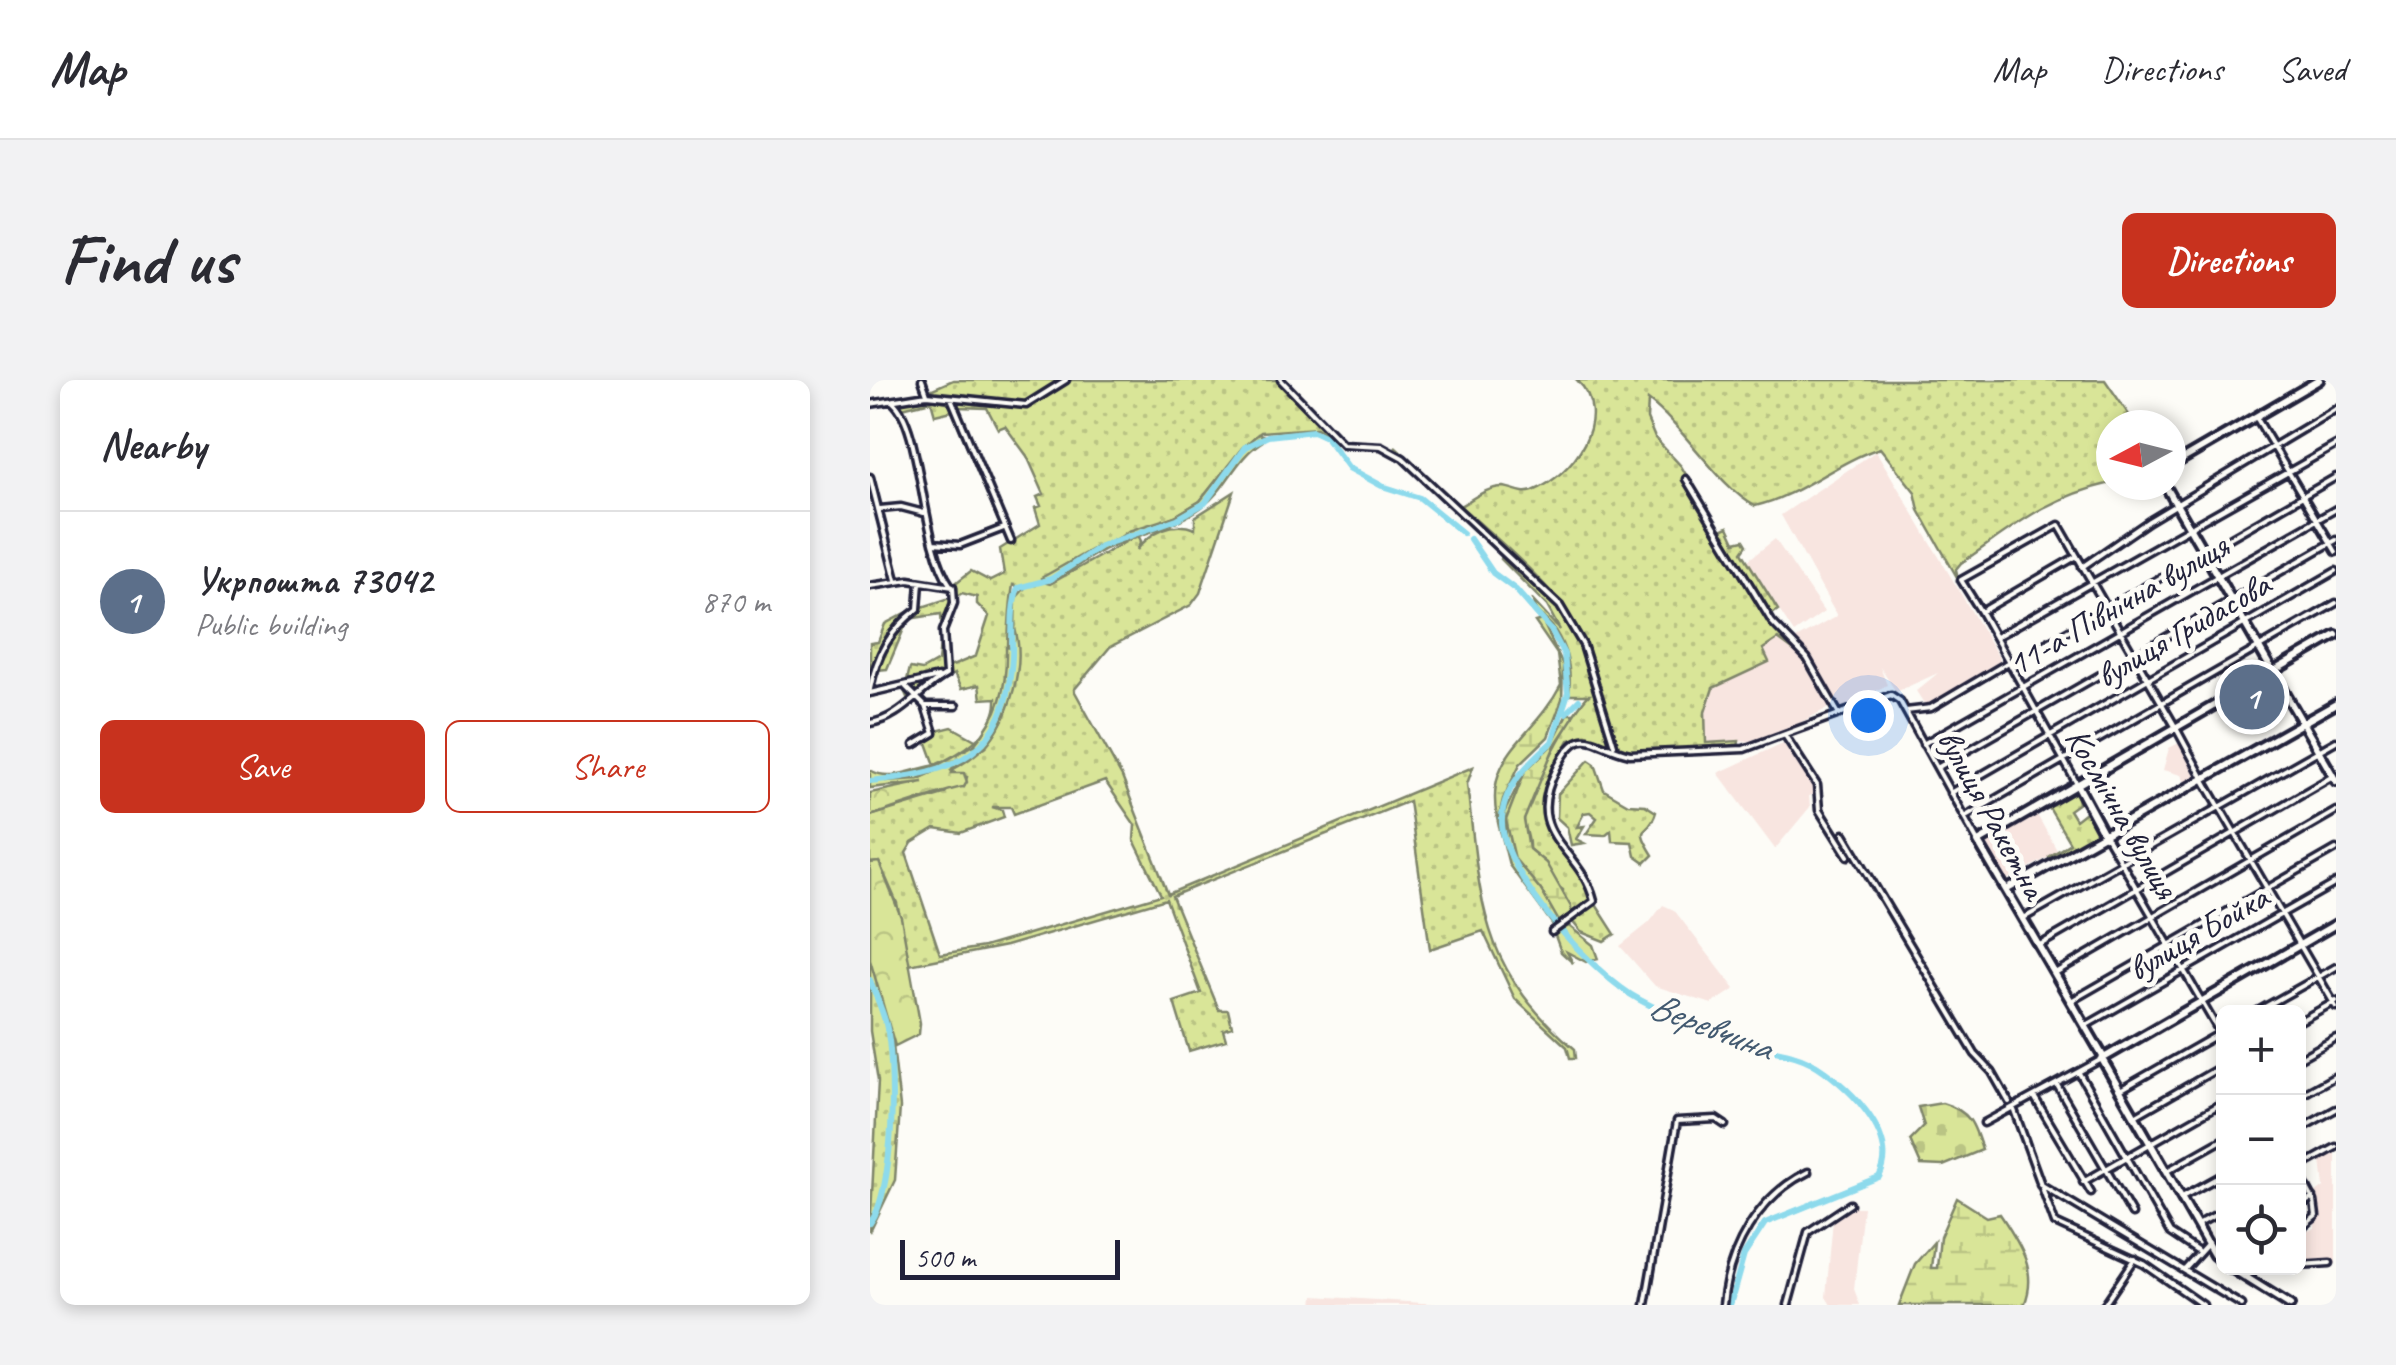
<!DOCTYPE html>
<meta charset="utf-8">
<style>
:root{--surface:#fff;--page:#f2f2f3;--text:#2b2b33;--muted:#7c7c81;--line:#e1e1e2;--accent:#c8321e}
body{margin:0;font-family:Caveat,sans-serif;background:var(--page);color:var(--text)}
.controls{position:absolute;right:30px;bottom:30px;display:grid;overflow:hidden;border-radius:15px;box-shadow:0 5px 15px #0003}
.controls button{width:90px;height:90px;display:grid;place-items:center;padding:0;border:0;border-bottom:2px solid var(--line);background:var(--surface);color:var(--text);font:50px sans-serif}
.compass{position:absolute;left:1226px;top:30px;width:90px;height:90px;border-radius:50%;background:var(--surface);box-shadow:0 5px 15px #0003;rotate:263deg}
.scale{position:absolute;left:30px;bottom:25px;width:220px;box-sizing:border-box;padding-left:10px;border:5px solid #22223b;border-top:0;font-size:28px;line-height:35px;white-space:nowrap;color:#22223b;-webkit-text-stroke:8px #fdfcf7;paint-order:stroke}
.you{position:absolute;left:998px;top:335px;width:35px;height:35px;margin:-25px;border:8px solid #fff;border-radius:50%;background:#1a73e8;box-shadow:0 0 0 15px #1a73e833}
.badge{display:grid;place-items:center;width:65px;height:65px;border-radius:50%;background:var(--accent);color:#fff;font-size:32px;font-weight:700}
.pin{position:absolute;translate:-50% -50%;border:5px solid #fff;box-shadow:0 2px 10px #0006}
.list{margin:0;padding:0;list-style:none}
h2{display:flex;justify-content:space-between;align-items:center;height:130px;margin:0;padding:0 40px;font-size:42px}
h2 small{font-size:32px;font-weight:400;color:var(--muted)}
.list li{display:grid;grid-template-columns:65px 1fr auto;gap:30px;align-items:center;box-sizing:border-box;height:180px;padding:0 40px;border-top:2px solid var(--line)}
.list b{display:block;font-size:38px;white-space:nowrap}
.list p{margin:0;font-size:32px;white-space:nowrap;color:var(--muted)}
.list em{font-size:32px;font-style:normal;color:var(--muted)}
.actions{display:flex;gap:20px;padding:30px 40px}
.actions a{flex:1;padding:22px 0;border:2px solid var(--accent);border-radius:15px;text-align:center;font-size:35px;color:var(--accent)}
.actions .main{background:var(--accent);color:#fff}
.icon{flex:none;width:55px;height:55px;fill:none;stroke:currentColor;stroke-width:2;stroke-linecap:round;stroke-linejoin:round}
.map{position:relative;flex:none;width:1466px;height:925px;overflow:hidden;border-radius:15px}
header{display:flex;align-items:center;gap:60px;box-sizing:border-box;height:140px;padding:0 50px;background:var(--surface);border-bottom:2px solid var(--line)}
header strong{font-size:48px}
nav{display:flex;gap:55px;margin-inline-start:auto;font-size:35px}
.intro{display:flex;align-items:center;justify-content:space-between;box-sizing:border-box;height:240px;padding:0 60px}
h1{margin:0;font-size:70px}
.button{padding:25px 45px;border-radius:15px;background:var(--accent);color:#fff;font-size:35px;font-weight:700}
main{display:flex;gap:60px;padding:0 60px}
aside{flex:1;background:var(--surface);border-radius:15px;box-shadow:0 5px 15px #0003}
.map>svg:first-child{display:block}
.built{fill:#f8e5e0}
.grass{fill:url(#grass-dots);stroke:#7e846a;stroke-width:2.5;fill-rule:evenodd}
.forest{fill:url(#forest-crowns);stroke:#7e846a;stroke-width:2.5}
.wetland{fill:url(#wetland-marsh);stroke:#7e846a;stroke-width:2.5}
.cemetery{fill:url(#cemetery-stones);stroke:#7e846a;stroke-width:2.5}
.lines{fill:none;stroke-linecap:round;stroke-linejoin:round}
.river{stroke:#8ddaec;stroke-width:6}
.pedestrian-casing{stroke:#22223b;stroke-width:11}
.minor-casing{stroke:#22223b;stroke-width:11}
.tertiary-casing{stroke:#22223b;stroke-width:14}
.pedestrian{stroke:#fdfcf7;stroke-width:4}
.minor{stroke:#fdfcf7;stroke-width:4}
.tertiary{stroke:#fdfcf7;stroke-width:6}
.labels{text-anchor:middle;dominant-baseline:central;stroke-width:10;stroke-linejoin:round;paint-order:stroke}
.street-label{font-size:35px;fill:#22223b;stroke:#fdfcf7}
.water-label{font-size:38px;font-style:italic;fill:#425970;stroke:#fdfcf7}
</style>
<header>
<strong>Map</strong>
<nav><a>Map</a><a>Directions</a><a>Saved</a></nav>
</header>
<div class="intro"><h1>Find us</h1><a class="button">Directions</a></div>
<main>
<aside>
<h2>Nearby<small></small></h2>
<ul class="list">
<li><span class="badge" style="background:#5c6f8a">1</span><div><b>Укрпошта 73042</b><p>Public building</p></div><em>870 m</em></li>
</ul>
<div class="actions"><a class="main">Save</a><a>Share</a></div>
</aside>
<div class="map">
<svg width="1466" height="925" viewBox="0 0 1466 925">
<defs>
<pattern id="grass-dots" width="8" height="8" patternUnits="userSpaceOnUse" patternTransform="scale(2.5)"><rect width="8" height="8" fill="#d9e598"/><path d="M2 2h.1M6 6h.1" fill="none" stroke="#bac484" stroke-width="1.8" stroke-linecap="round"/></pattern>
<pattern id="forest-crowns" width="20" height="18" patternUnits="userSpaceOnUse" patternTransform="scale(2.5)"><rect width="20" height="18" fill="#d9e598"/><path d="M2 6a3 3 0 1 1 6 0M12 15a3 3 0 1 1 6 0" fill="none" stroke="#bac484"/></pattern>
<pattern id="wetland-marsh" width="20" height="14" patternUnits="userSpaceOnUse" patternTransform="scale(2.5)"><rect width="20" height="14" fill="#d9e598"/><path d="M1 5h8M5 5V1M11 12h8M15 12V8" fill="none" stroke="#bac484"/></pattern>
<pattern id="cemetery-stones" width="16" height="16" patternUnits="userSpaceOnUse" patternTransform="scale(2.5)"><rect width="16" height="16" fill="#d9e598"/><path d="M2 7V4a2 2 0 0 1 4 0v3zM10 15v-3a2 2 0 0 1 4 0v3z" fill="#bac484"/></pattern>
</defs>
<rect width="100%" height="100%" fill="#fdfcf7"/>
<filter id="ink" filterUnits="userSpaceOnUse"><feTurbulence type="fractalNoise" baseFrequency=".01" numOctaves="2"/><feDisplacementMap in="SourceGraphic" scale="20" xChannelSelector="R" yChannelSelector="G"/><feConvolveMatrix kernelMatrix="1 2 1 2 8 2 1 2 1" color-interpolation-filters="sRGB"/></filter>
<g filter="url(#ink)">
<path class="built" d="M1006,71L1132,283L1057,328L1046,311L1068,293L1026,312L1010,287L1017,305L970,329L926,259L967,236L911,135Z
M905,159L954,232L924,253L877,181Z
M908,258L931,276L960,327L897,360L836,364L835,332L843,307L899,282L892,269Z
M913,363L946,412L939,416L940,427L905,469L848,393Z
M1309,363L1327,396L1315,402L1311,395L1293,390L1299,368Z
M1166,433L1188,472L1135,501L1113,464Z
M793,525L804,530L865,609L842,624L785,606L750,566L779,543Z
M1466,771V884L1431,883L1429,855L1445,848V814L1454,807L1451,780Z
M981,827H993L984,909L990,925H961L956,917L963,839Z
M444,916L584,925H443Z"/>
<path class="grass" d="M83,0H194L155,24L60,15V10Z
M199,0H410L470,64L447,48L391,52L372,68L330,121L305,136L230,165L173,202L180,204L268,155L271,161L267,170C281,151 303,140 325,149V137L364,112L330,213L321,225L240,267L204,310L252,397L298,514L603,387L597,404C611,521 608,587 705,669L706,678H700L697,667L645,619L613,551L560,569L539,421L302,516L349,630H358L362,647L353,650L356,660L319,671L304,622L331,613L296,519L136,566L39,585L27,523L9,482L0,483V436L74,414L82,405L94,407L97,397L80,391C157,351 142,290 146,218L154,209L143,205C129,289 159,344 65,385L57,363L66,351L82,347L107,361C118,347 127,336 126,318L111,319L109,305L91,309L84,294L78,297L77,288L106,276L119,236L107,224V217L92,213L85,218L83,205L101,191L120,201L134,194L130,169L170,144L165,128L171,126L167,117L174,114L157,76L135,46L128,49L117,28L88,27L84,18L157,26ZM235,401L265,445L264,460L291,515L114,567L70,574L36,473L42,463L65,449L91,453L134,437L132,430L122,427H141L144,434Z
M707,0H1235L1266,45H1241V103C1175,118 1145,146 1091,183L1086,189L1088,199L1049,130L1045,112L1010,68C965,82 932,115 885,126C851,109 814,47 778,20L777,39L785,58L811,86L905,249L937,280L965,329L931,276L908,259L893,269L899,282L843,308L835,332L836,363L869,361L868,368L759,372L745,363C733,326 728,287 710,252C675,189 578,121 525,66L590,126C603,119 617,107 633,107C644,108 651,115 663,111C703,95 745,37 707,0Z
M61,19L82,23L132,143L131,148L88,164L130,145L82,31L65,35L61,21L32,28L28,22Z
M858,147L865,162L874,160L877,165L872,172L908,230L901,235L851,150Z
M632,174L694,235L716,280L740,358L737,364L711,357L699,360C648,457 681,439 721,515L715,527L692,545L693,510L683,503L676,483L659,469C660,457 654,449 654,439C655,419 704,328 719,315H699C702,289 697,266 681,245C673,236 664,233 663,221L690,250L677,226L631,179Z
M52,202L83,209L72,250L71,234L38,239L17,289L6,290L11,266L0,294V263L8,262L15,244L47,227L28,243L12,266L52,227L83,217L80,208Z
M71,257L75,295L48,310L44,319L39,315V322L33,308L0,317V314L60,300L36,304L40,288L52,290L68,281Z
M719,380L725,384L734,410L758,424L775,425L786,432C779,457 762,441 783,475L775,483L765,476L762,462L742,461L741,450L735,455L716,454L727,438L720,432L714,433L707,447L714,446L706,459L714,463L701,465L697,447L687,438L688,414Z
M1206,406L1209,423L1199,430L1205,440L1219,429L1233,455L1182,482L1179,477L1200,463L1178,426L1171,427Z
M725,523L745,554L734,561L711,552L701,540Z
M0,580L20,639L30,727L25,800L0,852L8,701L0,651Z"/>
<path class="forest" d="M145,249C156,284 140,338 115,367H107L104,365C130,334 137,308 136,267L141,268Z
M660,381L636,440L645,479L671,510L692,545L686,549L639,485L632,457L637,465L634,433Z
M68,385L19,398L48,399L79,385L84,386L82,393H94L97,402L94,407C87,406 17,431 0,436V413L53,402L0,408V390C21,403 46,387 68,385Z
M9,482L31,537L50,643L49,654L25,666L0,580V483Z
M699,546L723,565L728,579L716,582L697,572L703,583L691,572L684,553Z"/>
<path class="wetland" d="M388,54L395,56L393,61C364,79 358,108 332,127C302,149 266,154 233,170C213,179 195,200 172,202L171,198L228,166L243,163L258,151L305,136L330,121L372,68Z
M672,240L693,285L692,320L678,357L650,384L633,419L629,436L632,457C605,375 661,364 691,305L687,274L665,242Z
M697,334H703L702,339L685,365L654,440L659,469L676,483L701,527V535L691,545L671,510L645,479L636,440L655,391L681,366Z
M104,365L115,367L80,391L84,387L79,385L48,399L15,401L66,386Z
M1087,818L1117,837L1130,834C1149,863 1169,891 1154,925H1029L1045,884L1064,862L1061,888H1067L1070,857Z"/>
<path class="cemetery" d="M1072,723C1100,731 1104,744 1112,770L1073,786L1051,785L1040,760L1054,746L1048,727Z"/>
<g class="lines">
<path class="river" d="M600,159L623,193L646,210L681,250L694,274L698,313L682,362C659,383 630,409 632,444C635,497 723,595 770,620C803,638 839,652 875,664C897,671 919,671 940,682C974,701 1032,755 1009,797L895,843L874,875L860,925
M696,333L709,320
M0,401C89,392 136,375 142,277C143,255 140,228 148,208L181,199L231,166L307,139L335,123L375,67L398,56L443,51L456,57L479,88L512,106L550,118L593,153
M0,600C5,614 12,629 16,644C26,682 25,812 0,843"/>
<g class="pedestrian-casing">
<path id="pedestrian" d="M1306,348L1334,400"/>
</g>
<g class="minor-casing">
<path id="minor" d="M52,0L57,14
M411,0L473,64L511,66L533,78L690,226L713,265L744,365
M81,18L141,161
M23,22C53,48 50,163 81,206
M0,24L57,15L156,25L196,0
M1386,37L1466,172
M0,97L26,200
M816,99L902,242L937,278L969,334
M10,129L31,127L54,133
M63,163L90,165L134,148
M1207,176L1111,232L1091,200L1189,145L1306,348
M1212,187L1279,141L1466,29
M0,206L39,200L83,207L84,223L73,251L76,295
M1111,232L1207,404
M1126,257L1466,65
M1140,284L1466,97
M36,307L55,326L64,353L44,365
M0,309C7,274 20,250 48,229L50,202
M0,313L68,297
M56,326H86
M1036,331L1061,328L1137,283
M0,343C30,339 49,310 76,295
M916,357L947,405L949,430L978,476
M1053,364L1466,129
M1067,388L1466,160
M1334,400L1466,627
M1080,413L1466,191
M1094,437L1466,223
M974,454L1105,674L1122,692L1139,722
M1236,456L1354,660
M1152,539L1466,361
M682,552L724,521C710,465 651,458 687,388C711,340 722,366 760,374L874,369L1021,315L1030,321L1108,462
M1168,566L1463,396
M1185,593L1466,431
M1201,621L1466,469
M1386,632L1466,587
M1428,642L1466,621
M1215,646L1466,503
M1428,679L1466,658
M1209,693L1300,853L1327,871
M1187,705L1262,834
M1250,710L1354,651
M1428,717L1466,696
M1165,718L1221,812
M1144,730L1185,843L1274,884L1333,925
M1265,736L1354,685
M1114,743L1232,679
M1428,750L1466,729
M1428,788L1466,767
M1297,791L1354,759
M1428,791L1444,821L1446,836L1428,851
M1213,802L1354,722
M1170,804L1372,925
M1312,817L1354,794
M1428,826L1443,818
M1327,845L1354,830
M1344,875L1354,869
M1428,885L1460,883
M1316,888L1336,866
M1376,897L1387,888
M775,925L807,741L846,739L855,745
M853,925C858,870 888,816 938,792
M918,925L938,852L980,824
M1234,925L1265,879"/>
</g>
<g class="tertiary-casing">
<path id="tertiary" d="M1301,86L1449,0
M1295,105L1466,401
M1207,404L1235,456
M1136,510L1466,324
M1234,678L1108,462L1466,255
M1354,883L1344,875L1232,679L1466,544
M1361,888L1420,925"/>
</g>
<use href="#pedestrian" class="pedestrian"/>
<use href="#minor" class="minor"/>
<use href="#tertiary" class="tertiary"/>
</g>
</g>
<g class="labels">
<g class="street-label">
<text transform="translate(1248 225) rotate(-30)">11-а Північна вулиця</text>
<text transform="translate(1313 250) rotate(-30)">вулиця Гридасова</text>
<text transform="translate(1252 433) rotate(60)">Космічна вулиця</text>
<text transform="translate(1122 434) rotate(61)">вулиця Ракетна</text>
<text transform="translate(1328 553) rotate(-30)">вулиця Бойка</text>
</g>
<g class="water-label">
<text transform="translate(841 646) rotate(21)">Веревчина</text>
</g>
</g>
</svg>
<div class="controls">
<button>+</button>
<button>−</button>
<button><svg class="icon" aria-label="locate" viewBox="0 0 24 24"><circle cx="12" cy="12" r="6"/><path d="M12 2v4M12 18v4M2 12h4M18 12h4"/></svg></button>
</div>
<svg class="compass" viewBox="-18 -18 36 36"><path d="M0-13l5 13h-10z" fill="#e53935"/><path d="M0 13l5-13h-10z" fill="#7c7c81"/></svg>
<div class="scale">500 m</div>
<div class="you"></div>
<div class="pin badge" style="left:1382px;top:317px;background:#5c6f8a">1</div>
</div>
</main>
